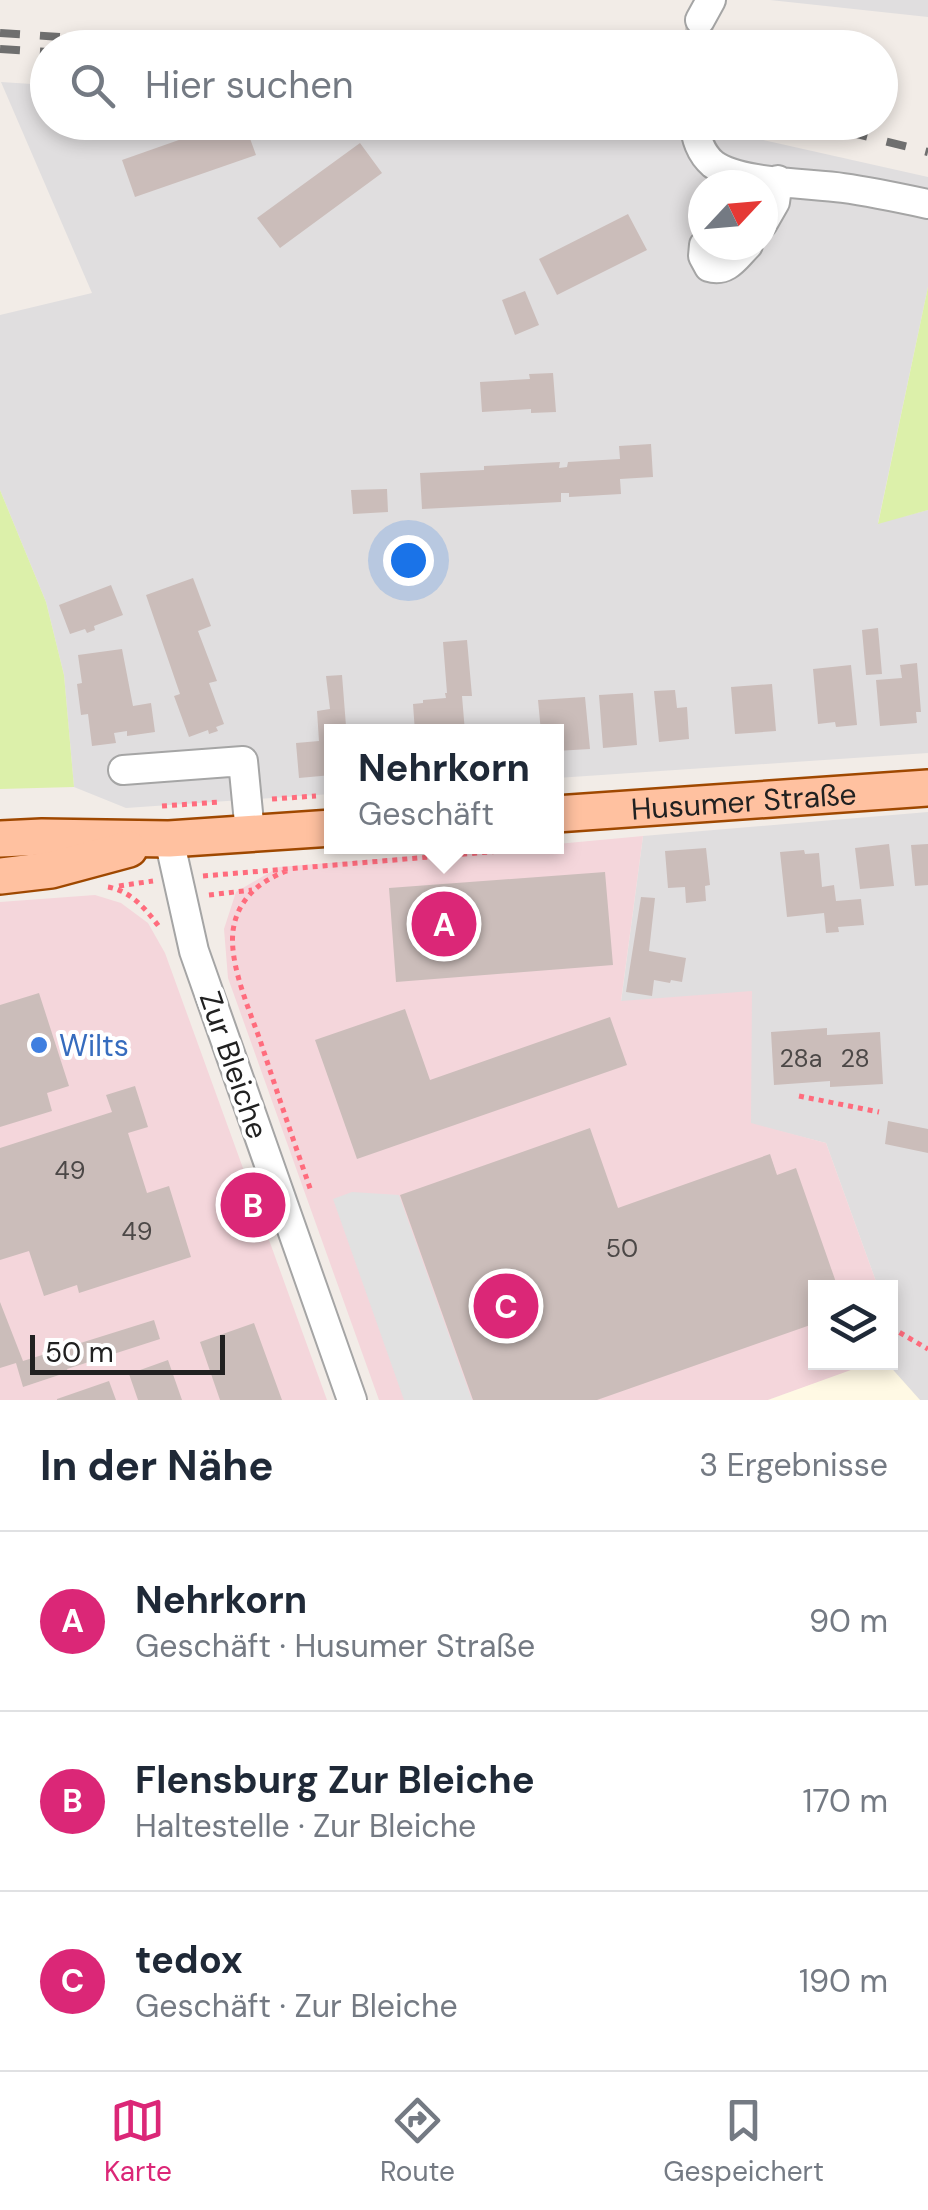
<!DOCTYPE html>
<html lang="de">
<meta charset="utf-8">
<style>
:root{--surface:#fff;--page:#f6f6f7;--text:#1f2937;--muted:#747a83;--line:#e0e1e3;--accent:#db2777}
body{margin:0;font-family:"DM Sans",sans-serif;background:var(--page);color:var(--text)}
.controls{position:absolute;right:30px;bottom:30px;display:grid;overflow:hidden;border-radius:0px;box-shadow:0 5px 15px #0003}
.controls button{width:90px;height:90px;display:grid;place-items:center;padding:0;border:0;border-bottom:2px solid var(--line);background:var(--surface);color:var(--text);font:50px sans-serif}
.compass{position:absolute;left:688px;top:170px;width:90px;height:90px;border-radius:50%;background:var(--surface);box-shadow:0 5px 15px #0003;rotate:64deg}
.scale{position:absolute;left:30px;bottom:25px;width:195px;box-sizing:border-box;padding-left:10px;border:5px solid #212121;border-top:0;font-size:28px;line-height:35px;white-space:nowrap;color:#212121;-webkit-text-stroke:8px #fff;paint-order:stroke}
.you{position:absolute;left:408px;top:560px;width:35px;height:35px;margin:-25px;border:8px solid #fff;border-radius:50%;background:#1a73e8;box-shadow:0 0 0 15px #1a73e833}
.badge{display:grid;place-items:center;width:65px;height:65px;border-radius:50%;background:var(--accent);color:#fff;font-size:32px;font-weight:700}
.pin{position:absolute;translate:-50% -50%;border:5px solid #fff;box-shadow:0 2px 10px #0006}
.popup{position:absolute;left:324px;top:724px;width:240px;height:130px;box-sizing:border-box;display:grid;place-content:center;border-radius:0px;background:var(--surface);filter:drop-shadow(0 2px 8px #0005);font-size:32px;white-space:nowrap;color:var(--muted)}
.popup b{font-size:38px;color:var(--text)}
.popup::after{content:'';position:absolute;left:50%;top:100%;margin-left:-20px;border:20px solid transparent;border-top-color:var(--surface)}
.list{margin:0;padding:0;list-style:none}
h2{display:flex;justify-content:space-between;align-items:center;height:130px;margin:0;padding:0 40px;font-size:42px}
h2 small{font-size:32px;font-weight:400;color:var(--muted)}
.list li{display:grid;grid-template-columns:65px 1fr auto;gap:30px;align-items:center;box-sizing:border-box;height:180px;padding:0 40px;border-top:2px solid var(--line)}
.list b{display:block;font-size:38px;white-space:nowrap}
.list p{margin:0;font-size:32px;white-space:nowrap;color:var(--muted)}
.list em{font-size:32px;font-style:normal;color:var(--muted)}
.icon{flex:none;width:55px;height:55px;fill:none;stroke:currentColor;stroke-width:2;stroke-linecap:round;stroke-linejoin:round}
.map{position:relative;flex:none;width:928px;height:1400px;overflow:hidden}
.search{position:absolute;background:var(--surface);box-shadow:0 5px 15px #0003;left:30px;right:30px;top:30px;height:110px;display:flex;align-items:center;gap:25px;box-sizing:border-box;padding:0 35px;border-radius:55px;color:var(--muted);font-size:38px}
.sheet{height:670px;background:var(--surface)}
nav{display:flex;justify-content:space-around;align-items:center;box-sizing:border-box;height:140px;border-top:2px solid var(--line);background:var(--surface);font-size:28px;color:var(--muted)}
nav a{display:grid;justify-items:center;gap:5px}
nav .on{color:var(--accent)}
.map>svg:first-child{display:block}
.residential{fill:#e0dedf;fill-rule:evenodd}
.commercial{fill:#f4d6db}
.education{fill:#fff9e4}
.grass{fill:#dcf0aa}
.parking{fill:#e1e1e1}
.building{fill:#cbbdba}
.lines{fill:none;stroke-linecap:round;stroke-linejoin:round}
.minor-tunnel{stroke:#c8c3bf;stroke-width:28;stroke-dasharray:28 14;stroke-linecap:butt}
.minor-casing{stroke:#a5a5a5;stroke-width:32}
.major-casing{stroke:#9f4800;stroke-width:40}
.path{stroke:#ff6c7d;stroke-width:5;stroke-dasharray:5 5;stroke-linecap:butt}
.minor{stroke:#fff;stroke-width:28}
.major{stroke:#ffc1a0;stroke-width:35}
.rail{stroke:#6f6f6f;stroke-width:8;stroke-dasharray:20 20;stroke-linecap:butt}
.shop-dot{fill:#3f7fe0;stroke:#fff;stroke-width:4}
.labels{text-anchor:middle;dominant-baseline:central;stroke-width:8;stroke-linejoin:round;paint-order:stroke}
.number-label{font-size:25px;fill:#4c4847}
.street-label{font-size:30px;fill:#212121;stroke:#fff}
.shop-label{font-size:30px;fill:#366cbe;stroke:#fff;text-anchor:start}
</style>
<div class="map">
<svg width="928" height="1400" viewBox="0 0 928 1400">
<rect width="100%" height="100%" fill="#f2ece7"/>
<path class="residential" d="M770,0H928V17Z
M1,82L47,85L48,122L595,123L728,132L928,177V287L878,523L928,510V753L557,778L556,732H332L331,794L126,808L74,787L64,675L46,602L0,490V315L92,293ZM703,185H763V245H703Z
M928,812V1400H768L873,1363L890,1362V1288L878,1287L826,1143L751,1124L621,1002L643,836Z"/>
<path class="commercial" d="M643,836L621,1001L752,991L751,1123L826,1143L878,1287L816,1288V1362L873,1363L768,1400H379L228,978L224,929L236,892L279,867L522,847L556,846L557,844Z
M95,895L121,903L148,923L165,953L327,1400H0V902Z"/>
<path class="education" d="M873,1362L887,1363L920,1400H768Z"/>
<path class="grass" d="M928,287V510L878,524Z
M0,490L46,602L64,675L74,787L0,789Z"/>
<path class="parking" d="M352,1192L399,1195L472,1400H404L333,1199Z"/>
<path class="building" d="M230,122H244L256,155L135,197L122,160Z
M360,143L382,173L280,248L257,218Z
M628,214L647,250L557,295L539,259Z
M525,291L539,325L515,335L502,300Z
M553,373L556,412L531,413V409L482,412L480,382L530,379L529,374Z
M651,444L653,477L620,479L621,494L569,497V493H561V502L422,509L420,473L484,470V466L560,462L559,468L567,467L568,462L620,459L619,446Z
M387,489L388,512L353,514L351,490Z
M193,578L211,626L198,631L217,681L209,683L224,724L216,727L218,731L209,734L208,730L189,737L174,696L180,694L146,595Z
M111,585L123,615L94,626L95,630L87,633L85,629L70,634L59,605Z
M878,628L882,674L866,675L862,630Z
M467,640L472,696H462L465,732H415L413,704L423,703V700L446,698L445,693H447L443,642Z
M122,649L133,706L151,703L155,732L127,736V731L114,733L116,743L92,746L88,714L81,715L77,684L82,683L78,655Z
M917,663L921,712H916L917,723L880,726L876,680L902,678L900,665Z
M851,665L857,725L836,727L835,722L818,724L813,669Z
M342,675L346,726L331,727L332,775L299,778L296,743L319,741L317,711L330,709L326,676Z
M772,684L776,731L735,734L731,687Z
M675,690L677,708L687,707L689,739L659,742L654,691Z
M633,693L637,745L603,748L599,695Z
M585,697L590,749L556,751V732H541L538,700Z
M889,844L894,886L860,889L855,848Z
M928,844V885L915,886L911,845Z
M706,848L710,885L705,886L706,901L686,903L685,887L668,888L665,851Z
M804,850L805,854L819,853L822,887L834,885L836,901L861,899L864,925L838,927L839,932L826,933L824,913L787,917L780,852Z
M605,872L613,965L396,982L389,888Z
M641,897L655,898L649,951L686,958L682,982L671,980L670,983L654,980L652,996L626,992Z
M39,993L69,1086L47,1093L52,1111L0,1127V1005Z
M405,1009L430,1080L610,1017L627,1065L357,1159L315,1040Z
M827,1028V1035L880,1032L883,1084L830,1087V1081L774,1085L771,1032Z
M135,1086L148,1127L128,1133L147,1193L169,1186L191,1257L79,1293L77,1285L44,1296L29,1251L0,1260V1148L112,1112L106,1095Z
M888,1121L928,1129V1153L885,1144Z
M590,1128L618,1208L770,1154L777,1175L796,1168L838,1288H816V1323L597,1400H473L400,1195Z
M0,1302L23,1361L154,1320L160,1339L67,1369L68,1372L23,1387L16,1363L0,1368Z
M254,1323L282,1400H220L200,1342Z
M168,1360L182,1400H138L129,1374Z
M109,1381L116,1400H57V1399Z"/>
<g class="lines">
<path class="minor-tunnel" d="M698,48L700,20"/>
<g class="minor-casing">
<path id="minor" d="M700,20L711,0
M694,122C696,138 700,153 713,164C739,184 810,183 843,188C872,192 900,198 928,204
M763,223L775,202L778,180
M704,245L703,256L709,267C727,273 736,257 748,245
M123,770L243,761L250,833
M169,839L194,951L352,1400"/>
</g>
<g class="major-casing">
<g id="major">
<path id="s1" d="M556,814L928,788"/>
<path d="M0,839L42,837L169,839L332,828"/>
<path d="M0,876L51,870L129,849"/>
</g>
</g>
<path class="path" d="M272,799L316,796
M162,806L221,802
M287,871C259,881 237,900 233,931C229,965 250,1011 261,1043C277,1092 294,1142 311,1191
M203,876L561,846
M119,886L153,881
M108,887C131,891 146,909 160,928
M209,895L252,890
M799,1096L879,1112
M890,1331H897L928,1349"/>
<use href="#minor" class="minor"/>
<use href="#major" class="major"/>
<path class="rail" d="M0,33L228,48
M0,49L48,52
M809,122L928,152"/>
</g>
<circle class="shop-dot" cx="39" cy="1045" r="10"/>
<g class="labels">
<g class="number-label">
<text x="801" y="1058">28a</text>
<text x="855" y="1058">28</text>
<text x="70" y="1170">49</text>
<text x="137" y="1231">49</text>
<text x="622" y="1248">50</text>
</g>
<g class="street-label">
<text stroke="none"><textPath href="#s1" startOffset="188">Husumer Straße</textPath></text>
<text transform="translate(234 1065) rotate(71)">Zur Bleiche</text>
</g>
<g class="shop-label">
<text x="59" y="1045">Wilts</text>
</g>
</g>
</svg>
<div class="controls">
<button><svg class="icon" aria-label="layers" viewBox="0 0 24 24"><path d="M12 4l9 5-9 5-9-5zM3 14l9 5 9-5"/></svg></button>
</div>
<svg class="compass" viewBox="-18 -18 36 36"><path d="M0-13l5 13h-10z" fill="#e53935"/><path d="M0 13l5-13h-10z" fill="#747a83"/></svg>
<div class="scale">50 m</div>
<div class="you"></div>
<div class="pin badge" style="left:444px;top:924px">A</div>
<div class="popup"><b>Nehrkorn</b>Geschäft</div>
<div class="pin badge" style="left:253px;top:1205px">B</div>
<div class="pin badge" style="left:506px;top:1306px">C</div>
<div class="search"><svg class="icon" aria-label="search" viewBox="0 0 24 24"><circle cx="10" cy="10" r="6"/><path d="M15 15l6 6"/></svg>Hier suchen</div>
</div>
<section class="sheet">
<h2>In der Nähe<small>3 Ergebnisse</small></h2>
<ul class="list">
<li><span class="badge">A</span><div><b>Nehrkorn</b><p>Geschäft · Husumer Straße</p></div><em>90 m</em></li>
<li><span class="badge">B</span><div><b>Flensburg Zur Bleiche</b><p>Haltestelle · Zur Bleiche</p></div><em>170 m</em></li>
<li><span class="badge">C</span><div><b>tedox</b><p>Geschäft · Zur Bleiche</p></div><em>190 m</em></li>
</ul>
</section>
<nav>
<a class="on"><svg class="icon" aria-label="map" viewBox="0 0 24 24"><path d="M3 6l6-2 6 2 6-2v14l-6 2-6-2-6 2zM9 4v14M15 6v14"/></svg>Karte</a>
<a><svg class="icon" aria-label="directions" viewBox="0 0 24 24"><path d="M12 3l9 9-9 9-9-9zM9 14v-3h6M13 9l2 2-2 2"/></svg>Route</a>
<a><svg class="icon" aria-label="saved" viewBox="0 0 24 24"><path d="M7 4h10v16l-5-4-5 4z"/></svg>Gespeichert</a>
</nav>
